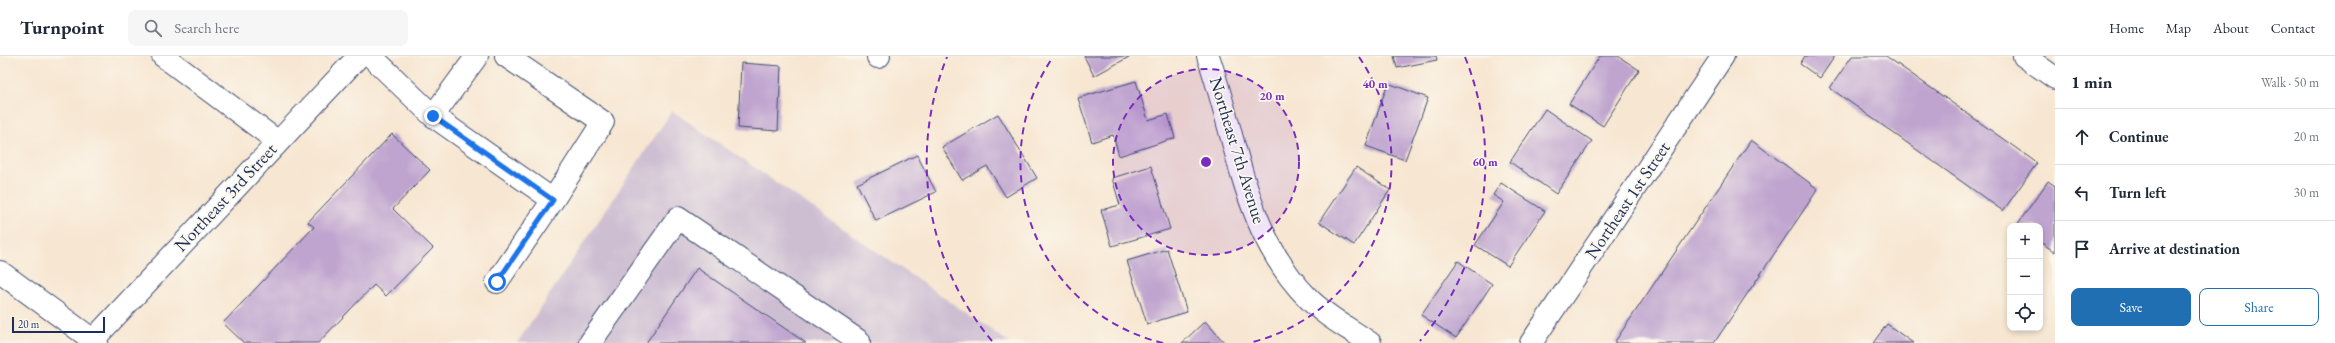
<!DOCTYPE html>
<meta charset="utf-8">
<style>
:root{--surface:#fff;--page:#f6f6f7;--text:#1f2937;--muted:#747a83;--line:#e0e1e3;--accent:#1f6fb2}
body{margin:0;font-family:"EB Garamond",serif;background:var(--page);color:var(--text)}
.controls{position:absolute;right:12px;bottom:12px;display:grid;overflow:hidden;border-radius:8px;box-shadow:0 2px 6px #0003}
.controls button{width:36px;height:36px;display:grid;place-items:center;padding:0;border:0;border-bottom:1px solid var(--line);background:var(--surface);color:var(--text);font:20px sans-serif}
.scale{position:absolute;left:12px;bottom:10px;width:93px;box-sizing:border-box;padding-left:4px;border:2px solid #1b2f5e;border-top:0;font-size:11px;line-height:14px;white-space:nowrap;color:#1b2f5e;-webkit-text-stroke:3px #fbf7ec;paint-order:stroke}
.stop{position:absolute;width:12px;height:12px;margin:-9px;border:3px solid #1a73e8;border-radius:50%;background:#fff}
.stop.end{background:#1a73e8;border-color:#fff;box-shadow:0 1px 4px #0008}
.list{margin:0;padding:0;list-style:none}
h2{display:flex;justify-content:space-between;align-items:center;height:52px;margin:0;padding:0 16px;font-size:17px}
h2 small{font-size:13px;font-weight:400;color:var(--muted)}
.list li{display:grid;grid-template-columns:26px 1fr auto;gap:12px;align-items:center;box-sizing:border-box;height:56px;padding:0 16px;border-top:1px solid var(--line)}
.list b{display:block;font-size:15px;white-space:nowrap}
.list em{font-size:13px;font-style:normal;color:var(--muted)}
.actions{display:flex;gap:8px;padding:12px 16px}
.actions a{flex:1;padding:9px 0;border:1px solid var(--accent);border-radius:8px;text-align:center;font-size:14px;color:var(--accent)}
.actions .main{background:var(--accent);color:#fff}
.icon{flex:none;width:22px;height:22px;fill:none;stroke:currentColor;stroke-width:2;stroke-linecap:round;stroke-linejoin:round}
.map{position:relative;flex:none;width:2055px;height:287px;overflow:hidden}
header{display:flex;align-items:center;gap:24px;box-sizing:border-box;height:56px;padding:0 20px;background:var(--surface);border-bottom:1px solid var(--line)}
header strong{font-size:19px}
nav{display:flex;gap:22px;margin-inline-start:auto;font-size:14px}
.search{width:280px;height:36px;background:var(--page);display:flex;align-items:center;gap:10px;box-sizing:border-box;padding:0 14px;border-radius:8px;color:var(--muted);font-size:15px}
main{display:flex}
aside{flex:1;background:var(--surface)}
.map>svg:first-child{display:block}
.industrial{fill:#cdbed2}
.building{fill:#bfa4cf}
.lines{fill:none;stroke-linecap:round;stroke-linejoin:round}
.minor-casing{stroke:#3c4a6f;stroke-width:24}
.minor{stroke:#fff;stroke-width:22}
.route{stroke:#1a73e8;stroke-width:5}
.ring{fill:none;stroke:#7b2cbf;stroke-width:2;stroke-dasharray:7 5}
.labels{text-anchor:middle;dominant-baseline:central;stroke-width:3.5;stroke-linejoin:round;paint-order:stroke}
.street-label{font-size:18px;fill:#1b2f5e;stroke:#fbf7ec}
.centre{fill:#7b2cbf;stroke:#fbf7ec;stroke-width:2}
.ring-label{font-size:12px;text-anchor:middle;font-weight:bold;fill:#7b2cbf;stroke:#fbf7ec;stroke-width:3.5;stroke-linejoin:round;paint-order:stroke}
</style>
<header>
<strong>Turnpoint</strong>
<div class="search"><svg class="icon" aria-label="search" viewBox="0 0 24 24"><circle cx="10" cy="10" r="6"/><path d="M15 15l6 6"/></svg>Search here</div>
<nav><a>Home</a><a>Map</a><a>About</a><a>Contact</a></nav>
</header>
<main>
<div class="map">
<svg width="2055" height="287" viewBox="0 0 2055 287">
<rect width="100%" height="100%" fill="#fbf7ec"/>
<filter id="ink" filterUnits="userSpaceOnUse"><feTurbulence type="fractalNoise" baseFrequency=".025" numOctaves="2"/><feDisplacementMap in="SourceGraphic" scale="8" xChannelSelector="R" yChannelSelector="G"/><feConvolveMatrix kernelMatrix="1 2 1 2 8 2 1 2 1" color-interpolation-filters="sRGB"/></filter>
<filter id="wash" filterUnits="userSpaceOnUse"><feTurbulence type="fractalNoise" baseFrequency=".012" numOctaves="4" result="noise"/><feDisplacementMap in="SourceGraphic" scale="16" xChannelSelector="R" yChannelSelector="G"/><feGaussianBlur stdDeviation="0.9" result="paint"/><feColorMatrix in="noise" values="0 0 0 0 0 0 0 0 0 0 0 0 0 0 0 0 0 1.4 0 .05"/><feComposite in="paint" operator="in"/></filter>
<g filter="url(#wash)">
<rect width="100%" height="100%" fill="#f7e6d1"/>
<path class="industrial" d="M672,55L1010,287H517Z"/>
<g id="blocks">
<path class="building" d="M1084,0H1129V1L1094,20Z
M1394,0H1436L1437,4L1397,12Z
M1600,0H1618L1639,14L1603,70L1569,48Z
M1805,0H1835L1820,22L1800,8Z
M1852,0H1886L2037,107L2003,155L1830,32Z
M741,7L781,10L778,75L738,72Z
M1136,25L1148,64L1168,58L1175,82L1119,100L1113,79L1092,86L1078,42Z
M1388,27L1428,42L1405,104L1366,90Z
M1545,53L1592,85L1556,138L1510,106Z
M998,58L1037,122L1006,141L987,110L962,124L942,91Z
M392,78L430,114L393,153L433,192L386,240L374,229L318,287H244L223,267L314,171L308,166Z
M1751,84L1818,133L1714,287H1614Z
M917,99L936,136L876,165L857,128Z
M1151,110L1170,173L1112,190L1101,154L1120,149L1112,122Z
M1356,111L1390,134L1354,189L1319,166Z
M2048,125L2055,130V196L2040,186V170L2017,169Z
M1501,127L1545,155L1508,210L1475,189L1504,146L1493,139Z
M1167,193L1187,256L1147,268L1127,205Z
M1458,205L1492,228L1456,282L1421,259Z
M697,212L806,287H646Z
M1205,265L1225,287H1182Z
M1887,268L1913,287H1873Z"/>
</g>
</g>
<g filter="url(#ink)">
<use href="#blocks" fill-opacity="0" stroke="#3c4a6f" stroke-width="1"/>
<g class="lines">
<g class="minor-casing">
<path id="minor" d="M163,0L277,85
M371,0L433,60L553,144L603,66L506,0
M1208,0C1237,82 1244,178 1308,242C1325,260 1350,273 1370,287
M2024,0L2055,22
M878,1L879,0
M433,60L477,0
M0,216L97,287
M497,226L553,144
M93,284L359,0
M590,287L678,162L859,285V287
M1531,287L1723,0"/>
</g>
<use href="#minor" class="minor"/>
</g>
</g>
<g class="lines" filter="url(#ink)">
<path class="route" d="M433,60L553,144L497,226"/>
</g>
<circle cx="1206" cy="106" r="93" fill="#7b2cbf" fill-opacity=".12"/>
<g class="ring">
<circle cx="1206" cy="106" r="93"/>
<path d="M1163 287A186 186 0 0 1 1053 1M1359 1A186 186 0 0 1 1249 287"/>
<path d="M992 285A279 279 0 0 1 947 1M1465 1A279 279 0 0 1 1420 285"/>
</g>
<g class="labels">
<g class="street-label">
<text transform="translate(1238 94) rotate(73)">Northeast 7th Avenue</text>
<text transform="translate(225 141) rotate(-47)">Northeast 3rd Street</text>
<text transform="translate(1627 144) rotate(-56)">Northeast 1st Street</text>
</g>
</g>
<circle cx="1206" cy="106" r="6" class="centre"/>
<g class="ring-label">
<text x="1375" y="32">40 m</text>
<text x="1272" y="44">20 m</text>
<text x="1485" y="110">60 m</text>
</g>
</svg>
<div class="controls">
<button>+</button>
<button>−</button>
<button><svg class="icon" aria-label="locate" viewBox="0 0 24 24"><circle cx="12" cy="12" r="6"/><path d="M12 2v4M12 18v4M2 12h4M18 12h4"/></svg></button>
</div>
<div class="scale">20 m</div>
<div class="stop" style="left:497px;top:226px"></div>
<div class="stop end" style="left:433px;top:60px"></div>
</div>
<aside>
<h2>1 min<small>Walk · 50 m</small></h2>
<ul class="list">
<li><svg class="icon" aria-label="ahead" viewBox="0 0 24 24"><path d="M12 20V5M6 11l6-6 6 6"/></svg><div><b>Continue</b></div><em>20 m</em></li>
<li><svg class="icon" aria-label="left" viewBox="0 0 24 24"><path d="M17 20v-9H6M10 6l-5 5 5 5"/></svg><div><b>Turn left</b></div><em>30 m</em></li>
<li><svg class="icon" aria-label="arrive" viewBox="0 0 24 24"><path d="M6 21V4h12l-3 4 3 4H6"/></svg><div><b>Arrive at destination</b></div></li>
</ul>
<div class="actions"><a class="main">Save</a><a>Share</a></div>
</aside>
</main>
